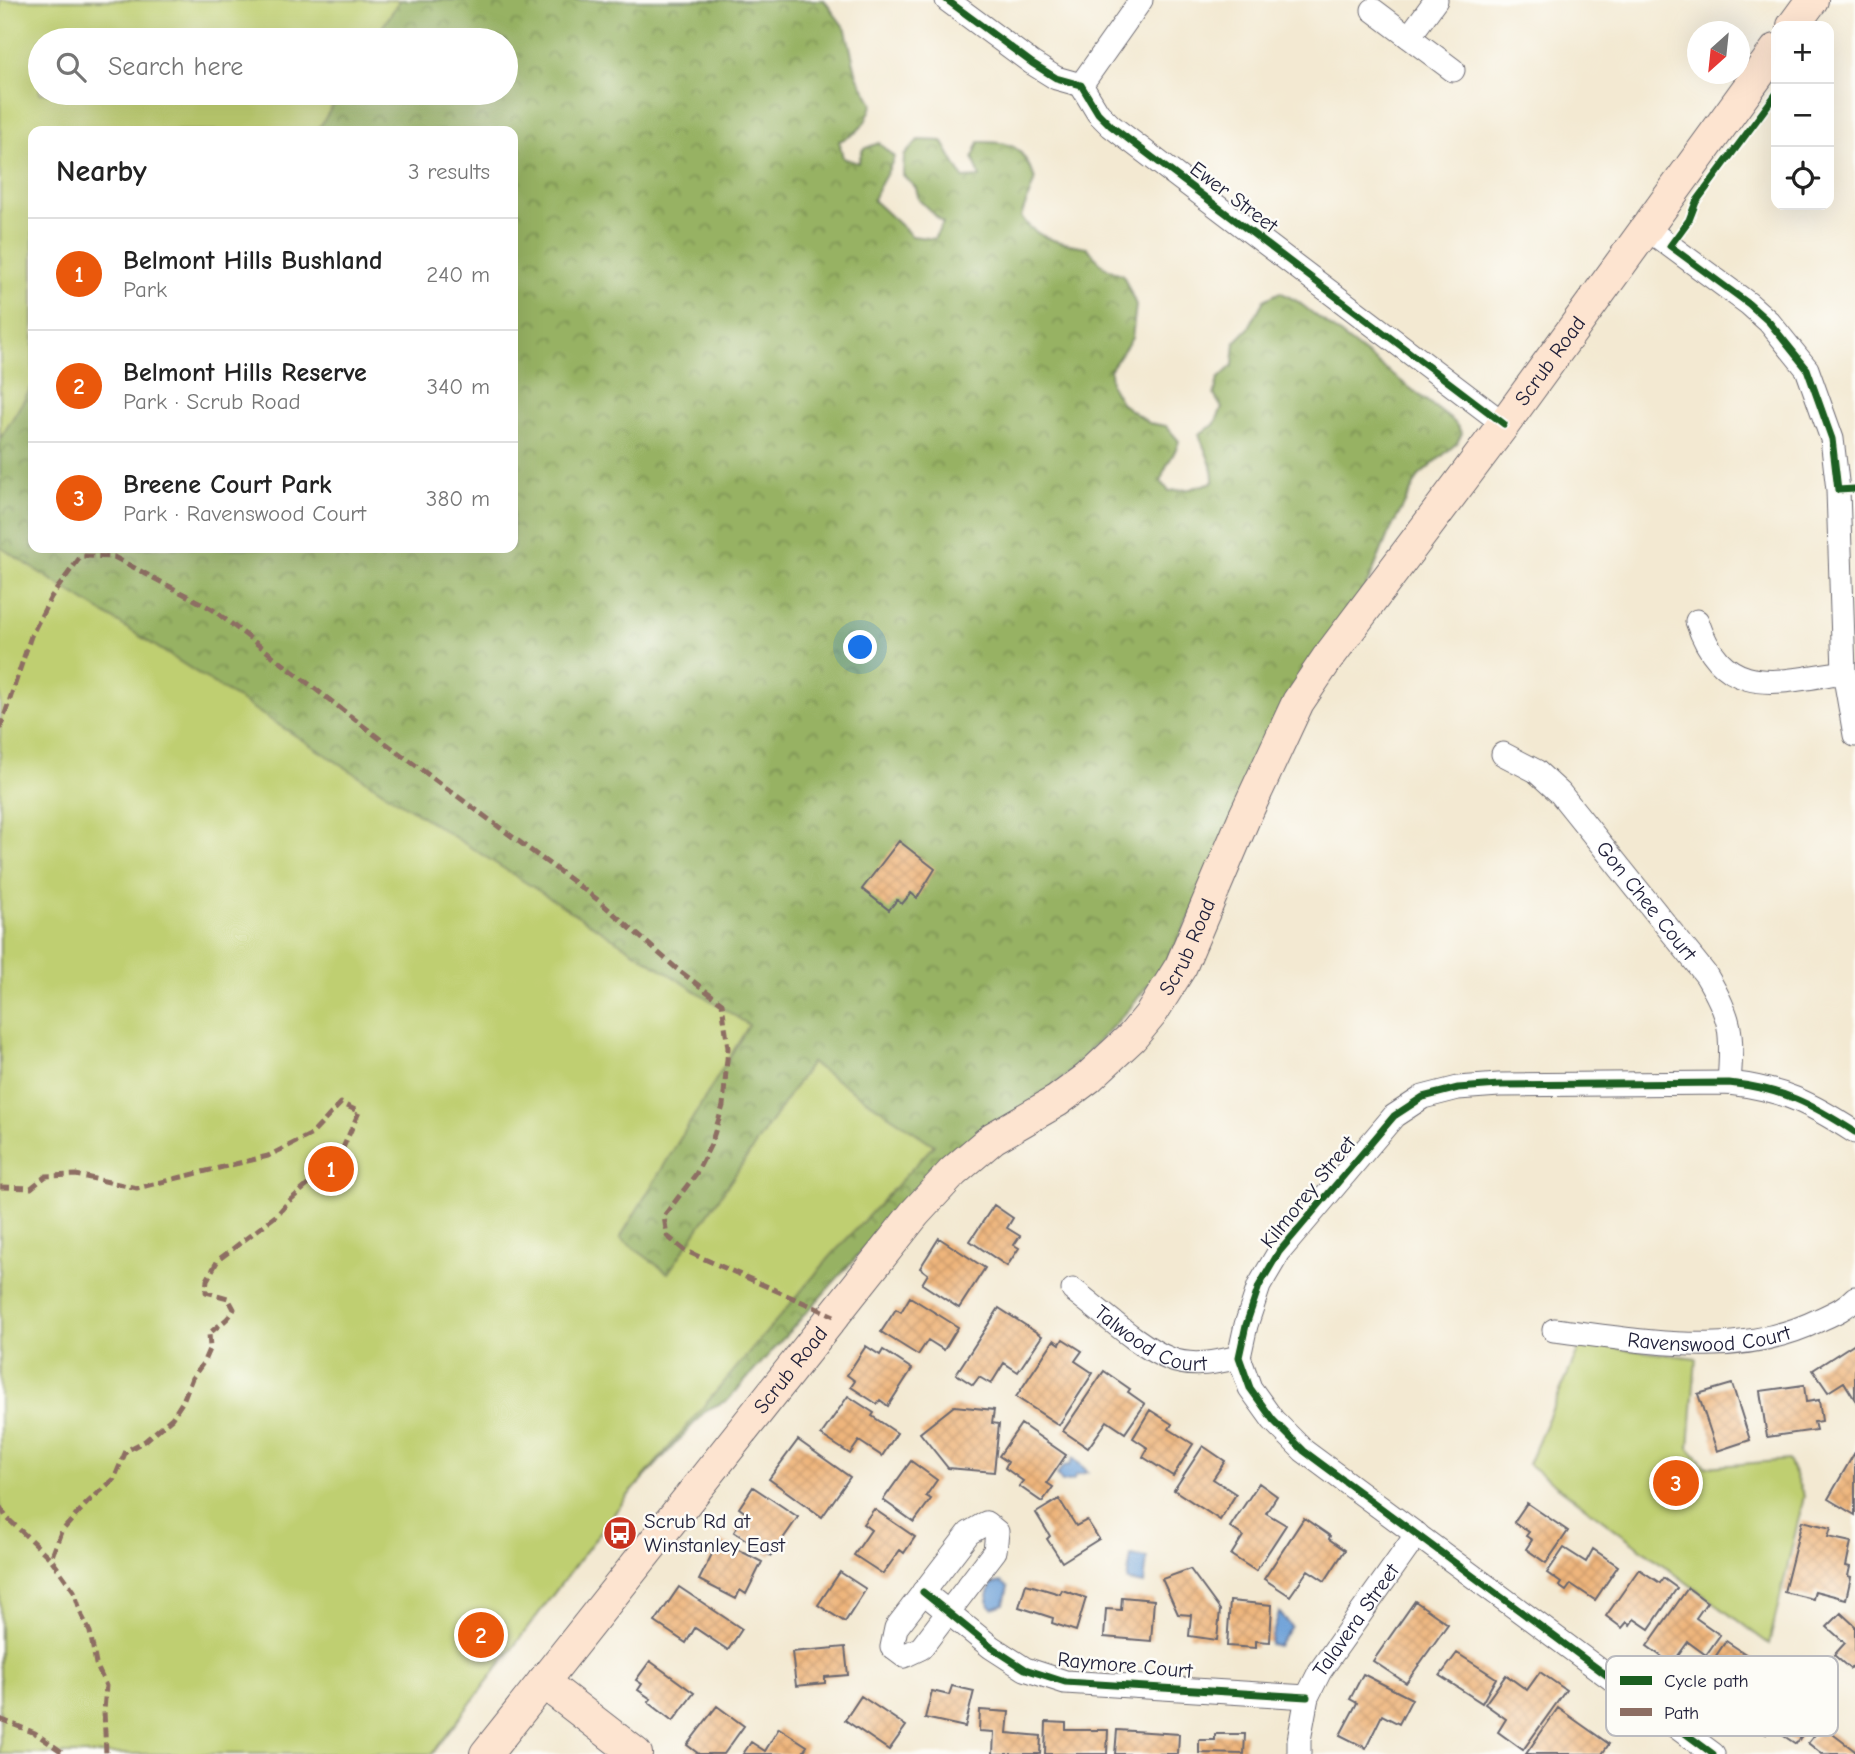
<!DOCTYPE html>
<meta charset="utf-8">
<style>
:root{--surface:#fff;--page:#f2f2f2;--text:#222;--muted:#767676;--line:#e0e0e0;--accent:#ea580c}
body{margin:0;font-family:"Comic Neue",sans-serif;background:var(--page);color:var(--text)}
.controls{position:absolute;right:21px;top:21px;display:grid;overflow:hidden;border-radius:14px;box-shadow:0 7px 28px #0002}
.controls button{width:63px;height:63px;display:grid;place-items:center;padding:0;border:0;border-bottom:2px solid var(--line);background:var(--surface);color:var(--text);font:35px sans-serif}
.compass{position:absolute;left:1687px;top:21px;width:63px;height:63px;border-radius:50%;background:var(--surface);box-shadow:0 7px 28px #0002;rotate:207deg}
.you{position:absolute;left:861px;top:648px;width:24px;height:24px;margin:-18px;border:5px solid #fff;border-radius:50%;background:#1a73e8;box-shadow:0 0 0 10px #1a73e833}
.badge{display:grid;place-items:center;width:46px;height:46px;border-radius:50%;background:var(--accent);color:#fff;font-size:23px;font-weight:700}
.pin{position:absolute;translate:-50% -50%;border:4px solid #fff;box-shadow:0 2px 7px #0006}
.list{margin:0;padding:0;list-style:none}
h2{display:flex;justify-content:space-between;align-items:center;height:91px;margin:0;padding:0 28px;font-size:30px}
h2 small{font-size:23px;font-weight:400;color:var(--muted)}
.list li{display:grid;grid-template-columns:46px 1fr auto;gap:21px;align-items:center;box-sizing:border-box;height:112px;padding:0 28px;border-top:2px solid var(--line)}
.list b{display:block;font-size:26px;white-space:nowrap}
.list p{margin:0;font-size:23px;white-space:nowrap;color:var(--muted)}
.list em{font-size:23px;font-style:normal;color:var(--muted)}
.icon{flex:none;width:38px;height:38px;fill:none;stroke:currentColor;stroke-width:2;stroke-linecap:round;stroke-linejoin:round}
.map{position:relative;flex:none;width:1855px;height:1754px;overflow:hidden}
.search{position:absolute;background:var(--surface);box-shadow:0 7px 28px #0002;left:28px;top:28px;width:490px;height:77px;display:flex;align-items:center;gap:18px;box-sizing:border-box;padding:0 24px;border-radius:38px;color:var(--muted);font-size:26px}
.panel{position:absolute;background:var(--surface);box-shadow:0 7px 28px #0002;left:28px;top:126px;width:490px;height:427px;border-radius:14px}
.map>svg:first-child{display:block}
.forest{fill:url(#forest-crowns);stroke:#5c6a4f;stroke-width:2;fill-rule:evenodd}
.park{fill:#bfcf71;stroke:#707856;stroke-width:2}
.water{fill:#6b9fd7;stroke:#466089;stroke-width:2}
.building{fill:url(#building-cross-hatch)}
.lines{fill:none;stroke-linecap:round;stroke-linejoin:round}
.street-casing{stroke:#6b6870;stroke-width:25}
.secondary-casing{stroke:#6b6870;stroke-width:34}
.street{stroke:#fff;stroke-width:23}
.secondary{stroke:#fde4d0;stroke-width:32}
.quiet{stroke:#8d6e63;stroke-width:5;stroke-dasharray:10 5;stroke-linecap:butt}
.cycleway-casing{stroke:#fdfcf7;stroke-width:11}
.cycleway{stroke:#1b5e20;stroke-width:7}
.labels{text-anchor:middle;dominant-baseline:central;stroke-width:5;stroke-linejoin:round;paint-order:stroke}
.street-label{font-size:21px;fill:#22223b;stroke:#fdfcf7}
.poi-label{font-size:21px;fill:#22223b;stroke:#fdfcf7;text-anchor:start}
.key{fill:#fdfcf7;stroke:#bbbbbf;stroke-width:2}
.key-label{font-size:19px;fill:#22223b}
</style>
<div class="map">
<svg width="1855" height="1754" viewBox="0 0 1855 1754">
<defs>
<pattern id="forest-crowns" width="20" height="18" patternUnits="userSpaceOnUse" patternTransform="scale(1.75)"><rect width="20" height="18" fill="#97b263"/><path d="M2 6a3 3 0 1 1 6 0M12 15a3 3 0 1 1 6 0" fill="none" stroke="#7b9053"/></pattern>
<pattern id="building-cross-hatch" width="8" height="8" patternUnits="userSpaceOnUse" patternTransform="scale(1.75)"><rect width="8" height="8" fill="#eeb57c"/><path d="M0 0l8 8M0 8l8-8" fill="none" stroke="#cc9b6c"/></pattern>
</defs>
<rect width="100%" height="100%" fill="#fdfcf7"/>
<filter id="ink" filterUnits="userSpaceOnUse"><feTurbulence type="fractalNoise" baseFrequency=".0143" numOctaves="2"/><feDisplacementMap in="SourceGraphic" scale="14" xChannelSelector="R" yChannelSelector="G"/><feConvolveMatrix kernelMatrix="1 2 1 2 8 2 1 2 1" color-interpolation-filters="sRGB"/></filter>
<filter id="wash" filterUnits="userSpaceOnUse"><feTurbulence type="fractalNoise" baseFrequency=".00686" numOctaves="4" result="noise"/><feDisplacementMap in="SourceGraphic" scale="28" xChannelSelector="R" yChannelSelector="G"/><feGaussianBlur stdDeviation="1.57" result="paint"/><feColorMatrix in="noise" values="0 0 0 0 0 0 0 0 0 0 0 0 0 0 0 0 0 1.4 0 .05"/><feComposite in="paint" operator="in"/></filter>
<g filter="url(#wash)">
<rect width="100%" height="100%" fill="#f3e9d2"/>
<path class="forest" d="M0,0H824L846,30L857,76L873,103C866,123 861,133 839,141L843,158L858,163L863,149L879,143L894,157C889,173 879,184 873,200L912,236L934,239L943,223L919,200L916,188L903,175L904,156L918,140L942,141L963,178L980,177L973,157L979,142C1014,141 1022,147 1035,179L1021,217C1037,240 1061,243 1087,247L1104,267L1123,275L1136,305L1132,338L1110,370L1111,385L1122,404L1149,423L1166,426L1179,441C1174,458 1164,464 1161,482L1169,491L1190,489L1213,482C1214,465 1204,450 1199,434L1214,425L1222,408L1214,395L1218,379L1233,365L1235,342L1248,329L1264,300L1280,292L1297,301L1454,422L1462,433L1457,443L1419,476L1387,537L1371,576L1168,959L1130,1008L1065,1077L968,1145L876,1235L728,1400L706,1410L626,1498L432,1754H0ZM40,40H506V93H40ZM33,131H513V548H33Z"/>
<path class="park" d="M0,0H400L374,40H40V93H341L317,131H33V385L0,439Z
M0,547L749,1025L620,1238L668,1273L811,1063L934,1145L830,1257L626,1498L432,1754H0Z
M1581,1344L1696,1358L1689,1448L1706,1467L1788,1460L1804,1496L1769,1644L1528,1464Z"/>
<path class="water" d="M1073,1458L1088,1472L1076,1475L1073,1480L1062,1482L1057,1474L1064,1466L1070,1465Z
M1131,1556L1147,1558L1144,1584L1127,1581Z
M1001,1582L1008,1587L1004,1604L992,1608L987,1601L991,1584Z
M1279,1612L1291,1626L1278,1646L1270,1644Z"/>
<g id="blocks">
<path class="building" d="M899,841L935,869L917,898L911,893L902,904L897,900L889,910L862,889Z
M994,1205L1013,1218L1007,1228L1020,1236L1014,1245L1019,1248L1007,1266L970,1241Z
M939,1238L985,1268L959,1308L922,1284L928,1274L920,1268Z
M910,1297L958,1327L944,1350L928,1340L918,1355L881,1332L896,1309L901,1312Z
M999,1308L1042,1336L1018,1372L1004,1363L991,1384L979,1377L973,1385L956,1374Z
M1063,1339L1082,1351L1075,1361L1093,1373L1059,1425L1016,1397L1054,1340L1060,1344Z
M1855,1343V1400L1844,1382L1828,1392L1813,1370Z
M866,1346L880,1355L883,1350L912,1369L888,1406L880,1400L877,1404L851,1387L855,1381L847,1375Z
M1104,1371L1130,1389L1128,1392L1145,1404L1125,1433L1107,1421L1088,1448L1063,1431Z
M1732,1384L1750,1440L1717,1451L1698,1394Z
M1804,1385L1806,1402L1819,1400L1822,1421L1814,1422L1816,1430L1767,1437L1760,1391Z
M848,1396L874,1413L872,1416L897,1433L882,1456L859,1441L850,1454L821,1435Z
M954,1406L994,1410L992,1423L999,1424L994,1472L948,1468L920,1433Z
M1150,1410L1172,1424L1169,1429L1193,1444L1173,1476L1143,1457L1148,1448L1133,1438Z
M1021,1424L1066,1455L1047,1483L1053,1487L1042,1502L1019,1486L1023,1481L1005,1468L1008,1462L999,1456Z
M798,1440L850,1477L822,1517L769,1479Z
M1203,1446L1225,1461L1213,1479L1236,1494L1220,1520L1174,1490Z
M1855,1452V1515L1828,1499Z
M911,1461L937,1480L926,1496L931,1499L914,1522L883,1500Z
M1259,1483L1277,1496L1266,1513L1286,1525L1256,1571L1231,1555L1243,1536L1230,1527Z
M753,1487L798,1517L771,1556L734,1532L746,1513L739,1508Z
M1059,1499L1076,1526L1087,1520L1099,1539L1062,1562L1047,1539L1050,1536L1036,1513Z
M1527,1503L1568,1531L1546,1563L1526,1549L1532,1540L1526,1536L1529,1532L1514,1522Z
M874,1509L915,1537L904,1553L900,1550L883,1574L854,1555L871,1530L863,1524Z
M1304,1518L1330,1536L1329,1539L1345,1550L1325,1581L1308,1570L1290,1596L1264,1579Z
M1802,1521L1831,1528L1828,1537L1851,1542L1846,1566L1850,1567L1848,1576L1851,1577L1846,1599L1815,1591L1813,1599L1784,1592Z
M719,1540L762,1562L746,1594L740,1590L736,1599L699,1580Z
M1564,1548L1586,1562L1593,1549L1618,1566L1595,1600L1571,1584L1566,1591L1559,1586L1561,1583L1547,1573Z
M1190,1569L1220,1610L1217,1640L1189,1636L1191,1615L1178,1614L1162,1579Z
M1639,1569L1660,1583L1663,1578L1677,1588L1649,1629L1634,1619L1630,1625L1627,1622L1622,1628L1606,1616Z
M840,1572L866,1589L845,1622L818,1605Z
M1026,1584L1060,1594L1062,1590L1086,1598L1076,1631L1052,1623L1053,1618L1019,1607Z
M679,1587L742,1629L728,1650L695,1628L686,1643L655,1622Z
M1688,1588L1707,1602L1696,1618L1720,1635L1706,1655L1688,1642L1672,1664L1647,1646Z
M1122,1597L1154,1600L1151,1641L1104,1637L1106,1609L1121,1610Z
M1230,1601L1272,1605L1270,1642L1256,1641V1648L1227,1646Z
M1415,1601L1448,1624L1406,1683L1373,1661Z
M1841,1613L1855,1626V1664L1850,1669L1834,1655L1845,1643L1827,1627Z
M1726,1641L1767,1668L1746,1699L1719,1684L1711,1695L1694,1684L1703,1670L1705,1672Z
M845,1647L848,1675L825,1677V1683L796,1686L792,1652Z
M1457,1653L1496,1678L1482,1703L1440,1676Z
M650,1661L694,1693L673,1721L648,1702L651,1699L638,1690L642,1684L636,1680Z
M1540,1672L1566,1690L1523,1750L1498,1732L1506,1719L1485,1704L1506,1675L1527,1690Z
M1363,1674L1412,1699L1399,1724L1382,1715L1366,1748L1340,1735L1357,1703L1350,1699Z
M1777,1674L1801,1690L1786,1712L1808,1727L1796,1744L1770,1727L1766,1734L1745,1720Z
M952,1686L974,1691L965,1727L925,1718L932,1691L949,1695Z
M861,1696L906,1726L889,1750L845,1720Z
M717,1706L744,1726L724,1754H699L687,1745Z
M1558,1708L1609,1744L1602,1754H1526Z
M980,1710L1009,1712L1007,1733L1041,1736L1040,1754H993L994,1732L979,1731Z
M1046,1722L1066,1723V1730H1108L1107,1754H1045Z
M1822,1726L1855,1751V1754H1822L1808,1743Z
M779,1728L807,1746L802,1754H743L751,1742L765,1751Z
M1117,1730L1179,1734L1178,1754H1115Z
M1215,1734H1245L1244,1754L1199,1753V1740H1215Z"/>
</g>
</g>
<g filter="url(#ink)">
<use href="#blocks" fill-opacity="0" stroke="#6b6870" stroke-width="2"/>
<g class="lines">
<g class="street-casing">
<g id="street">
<path d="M947,0L1032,63L1056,78L1081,85L1098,113L1111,126L1504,424"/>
<path d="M1373,10L1453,70"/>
<path d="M1409,37L1436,0"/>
<path d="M1081,85L1141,0"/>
<path d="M1646,228L1749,304L1769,322L1807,369L1832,439L1838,490L1844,672L1855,735"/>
<path d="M1697,621C1724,701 1777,682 1844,672"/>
<path id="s1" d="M1503,754L1536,771L1560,793L1706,975C1732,1019 1733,1032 1729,1083"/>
<path id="s2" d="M1073,1290C1101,1311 1139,1347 1170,1359C1192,1368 1218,1362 1239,1357"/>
<path id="s3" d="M1554,1330C1642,1340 1736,1361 1819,1320C1832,1314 1845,1309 1855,1298"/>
<path d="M986,1523L997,1532L995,1551L921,1648L904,1656L892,1647L896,1628L969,1533Z"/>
<path d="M923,1592L991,1647L1025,1669L1065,1682L1307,1697"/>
<path id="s4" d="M1299,1754V1740L1307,1697L1320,1671L1417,1534"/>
<path d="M1713,1754L1304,1451L1273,1420L1250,1388L1239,1357L1246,1325L1259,1286L1279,1252L1394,1116L1423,1097L1458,1088L1499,1085L1729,1083C1783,1089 1810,1103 1855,1132"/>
</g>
</g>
<g class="secondary-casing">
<g id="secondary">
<path d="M1793,26L1812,0"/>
<path d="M543,1682L636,1754"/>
<path id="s5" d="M486,1754L915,1213L953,1172L993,1138L1057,1101L1088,1078L1132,1037L1151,1014L1181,966L1244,818L1298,702L1327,659L1504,424L1776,50"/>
</g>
</g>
<use href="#street" class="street"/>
<use href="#secondary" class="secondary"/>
<path class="quiet" d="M0,729L31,636L51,597L81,556L114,557L212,609L384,742L598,900L677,969L722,1003L728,1048L723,1106L711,1144L696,1174L664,1216L667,1236L684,1250L834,1316
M0,1187L31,1188L46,1176L76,1175L137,1188L268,1156L312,1134L341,1103L359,1112L338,1159L289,1201L277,1215L218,1260L207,1280L206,1292L228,1298L234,1309C229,1320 218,1325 209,1334L210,1347L203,1363L192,1378L183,1401L172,1418L145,1441L126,1451L114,1479L87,1503L61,1532L51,1559
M0,1507L6,1517L51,1559L74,1591L82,1616L90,1632L96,1664L106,1686L104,1711L106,1754
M0,1719L35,1733L65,1754"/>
<g class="cycleway-casing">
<path id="cycleway" d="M947,0L1032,63L1056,78L1081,85L1098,113L1111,126L1504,424
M1776,94L1696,202L1689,220L1670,246L1749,304L1769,322L1807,369L1832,439L1838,490L1855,489
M923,1592L991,1647L1025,1669L1065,1682L1307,1697
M1713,1754L1304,1451L1273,1420L1250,1388L1239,1357L1246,1325L1259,1286L1279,1252L1394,1116L1423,1097L1458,1088L1499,1085L1729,1083C1783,1089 1810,1103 1855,1132"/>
</g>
<use href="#cycleway" class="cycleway"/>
</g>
</g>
<defs>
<g id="bus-disc" transform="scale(1.75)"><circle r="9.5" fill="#c8321e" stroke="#fdfcf7"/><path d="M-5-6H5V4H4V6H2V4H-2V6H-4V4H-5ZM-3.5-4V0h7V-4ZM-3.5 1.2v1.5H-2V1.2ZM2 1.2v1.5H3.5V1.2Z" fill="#fff"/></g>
</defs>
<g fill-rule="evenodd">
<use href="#bus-disc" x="620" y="1533"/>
</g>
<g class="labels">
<g class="street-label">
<text transform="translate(1234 197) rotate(37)">Ewer Street</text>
<text stroke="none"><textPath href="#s5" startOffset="1771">Scrub Road</textPath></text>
<text stroke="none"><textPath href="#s1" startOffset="208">Gon Chee Court</textPath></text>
<text stroke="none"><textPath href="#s5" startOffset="1078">Scrub Road</textPath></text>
<text transform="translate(1308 1192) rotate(-51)">Kilmorey Street</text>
<text stroke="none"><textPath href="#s2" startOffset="94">Talwood Court</textPath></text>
<text stroke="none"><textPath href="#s3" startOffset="156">Ravenswood Court</textPath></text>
<text stroke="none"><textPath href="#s5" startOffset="490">Scrub Road</textPath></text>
<text stroke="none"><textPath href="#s4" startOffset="149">Talavera Street</textPath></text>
<text transform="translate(1125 1665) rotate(5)">Raymore Court</text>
</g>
<g class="poi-label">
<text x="644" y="1521">Scrub Rd at<tspan x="644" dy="24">Winstanley East</tspan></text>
</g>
</g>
<rect x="1606" y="1656" width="232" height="80" rx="10" class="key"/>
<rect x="1620" y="1676" width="32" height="9" fill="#1b5e20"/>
<rect x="1620" y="1708" width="32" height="8" fill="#8d6e63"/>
<g class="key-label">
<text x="1664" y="1687">Cycle path</text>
<text x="1664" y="1719">Path</text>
</g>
</svg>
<div class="controls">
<button>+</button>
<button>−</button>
<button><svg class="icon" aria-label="locate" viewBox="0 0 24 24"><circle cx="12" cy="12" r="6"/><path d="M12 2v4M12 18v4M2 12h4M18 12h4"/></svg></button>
</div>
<svg class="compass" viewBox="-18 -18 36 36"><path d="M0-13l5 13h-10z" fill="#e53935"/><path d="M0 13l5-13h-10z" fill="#767676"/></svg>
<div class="you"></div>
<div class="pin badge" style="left:331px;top:1169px">1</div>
<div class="pin badge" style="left:481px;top:1635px">2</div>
<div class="pin badge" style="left:1676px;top:1483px">3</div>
<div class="search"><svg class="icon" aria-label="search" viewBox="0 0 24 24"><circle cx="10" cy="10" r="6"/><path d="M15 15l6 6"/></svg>Search here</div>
<section class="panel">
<h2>Nearby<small>3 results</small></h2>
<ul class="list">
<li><span class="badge">1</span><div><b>Belmont Hills Bushland</b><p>Park</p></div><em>240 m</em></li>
<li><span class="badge">2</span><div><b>Belmont Hills Reserve</b><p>Park · Scrub Road</p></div><em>340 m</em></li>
<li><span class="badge">3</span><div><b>Breene Court Park</b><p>Park · Ravenswood Court</p></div><em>380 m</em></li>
</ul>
</section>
</div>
